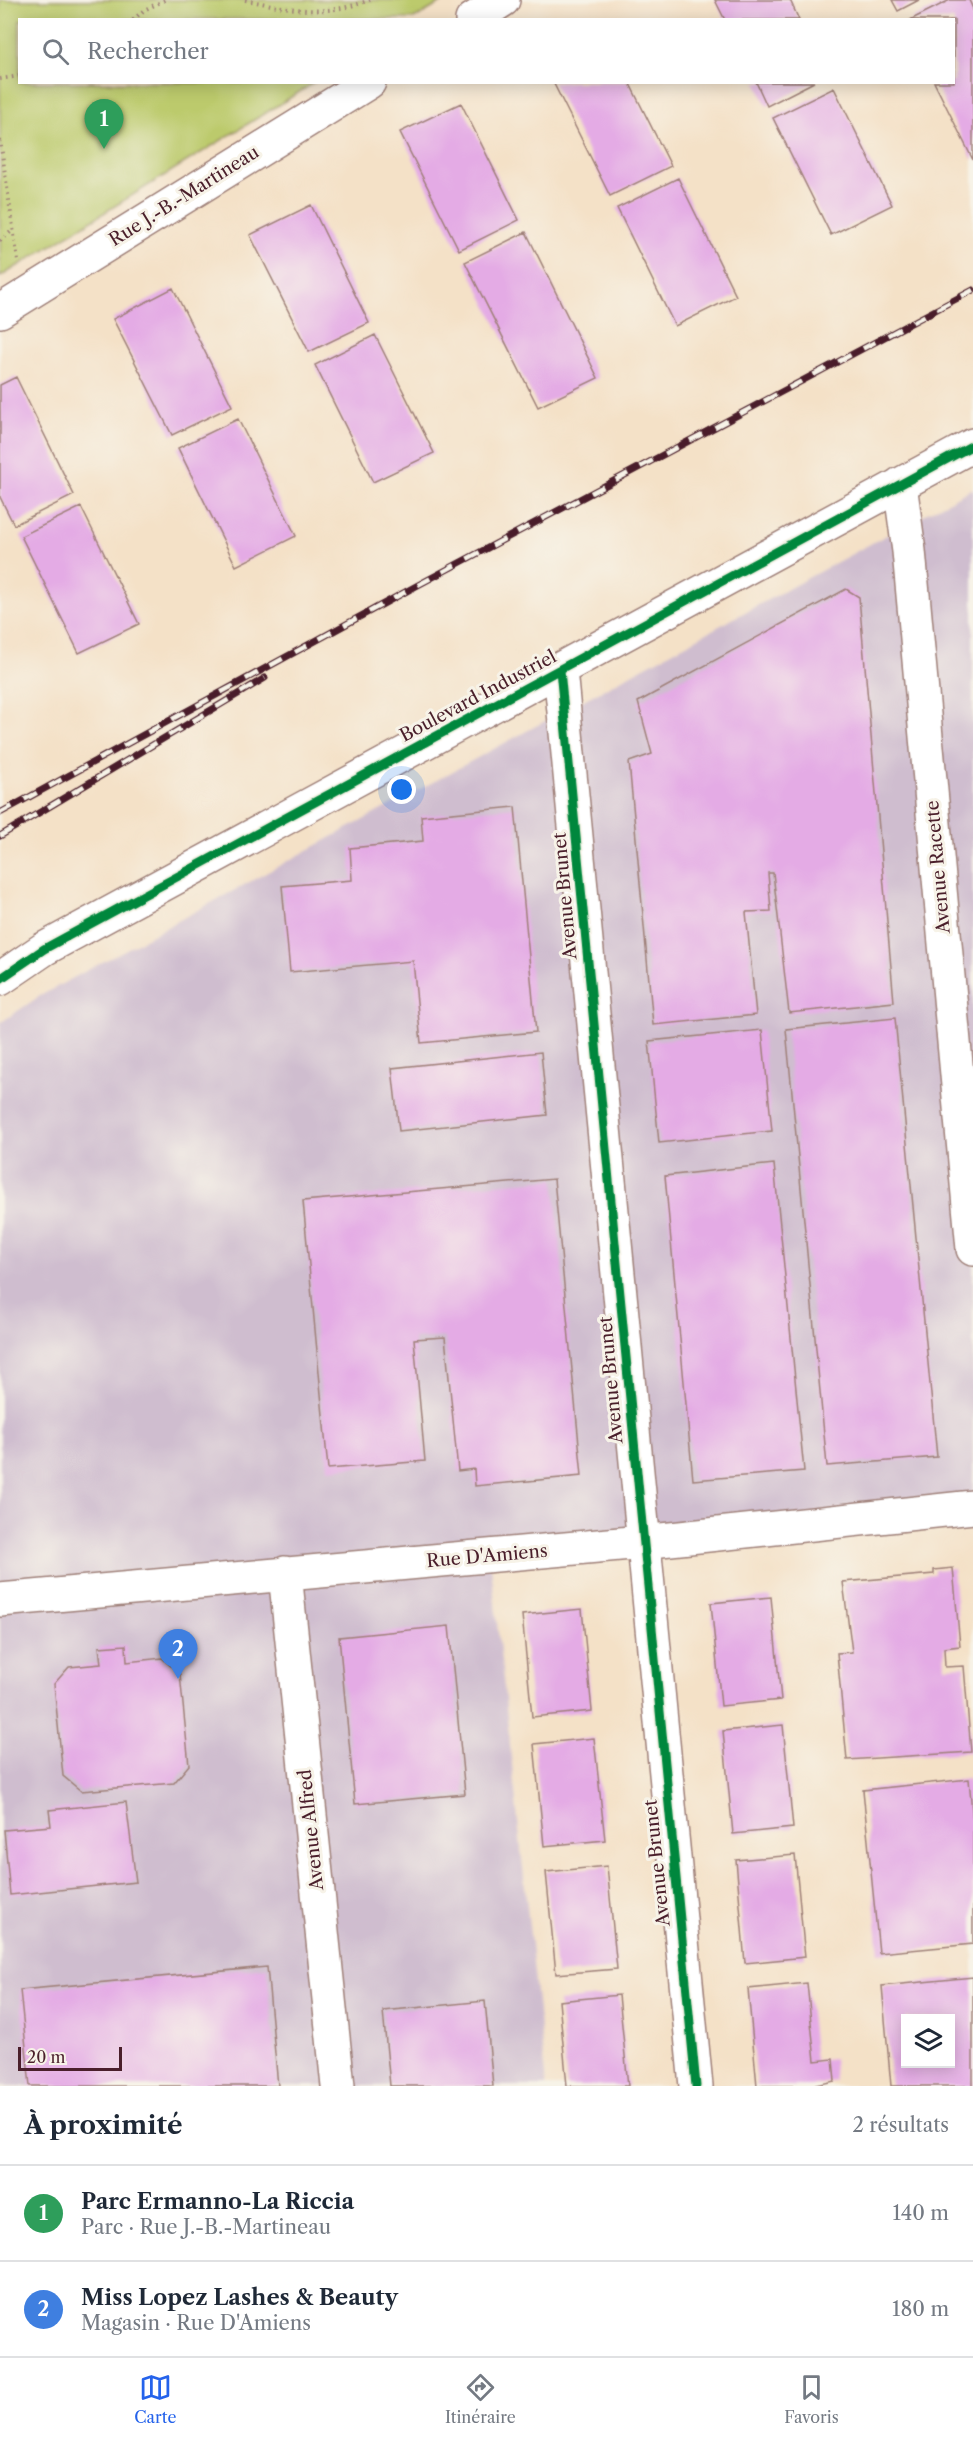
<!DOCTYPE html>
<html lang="fr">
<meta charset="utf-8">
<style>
:root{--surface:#fff;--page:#f2f2f3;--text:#1f2937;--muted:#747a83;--line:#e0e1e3;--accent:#2563eb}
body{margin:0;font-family:"Libre Caslon Text",serif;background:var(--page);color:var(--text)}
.controls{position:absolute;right:18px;bottom:18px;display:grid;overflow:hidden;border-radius:0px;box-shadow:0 3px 15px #0003}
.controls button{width:54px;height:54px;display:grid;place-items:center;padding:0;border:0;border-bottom:2px solid var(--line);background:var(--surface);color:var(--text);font:30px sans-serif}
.scale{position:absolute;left:18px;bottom:15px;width:104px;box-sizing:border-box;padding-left:6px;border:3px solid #4a1f2b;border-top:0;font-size:16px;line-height:21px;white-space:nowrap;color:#4a1f2b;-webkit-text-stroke:4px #f7f3e8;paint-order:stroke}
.you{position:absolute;left:402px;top:790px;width:21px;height:21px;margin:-15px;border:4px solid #fff;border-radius:50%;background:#1a73e8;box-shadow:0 0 0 9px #1a73e833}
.badge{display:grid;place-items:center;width:39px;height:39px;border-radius:50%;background:var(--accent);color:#fff;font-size:20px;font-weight:700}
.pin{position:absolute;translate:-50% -50px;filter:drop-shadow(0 2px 3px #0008)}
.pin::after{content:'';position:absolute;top:32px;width:21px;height:18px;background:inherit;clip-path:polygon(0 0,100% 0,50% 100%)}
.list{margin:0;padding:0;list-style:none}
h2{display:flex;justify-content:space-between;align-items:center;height:78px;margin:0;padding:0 24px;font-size:26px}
h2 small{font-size:20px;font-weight:400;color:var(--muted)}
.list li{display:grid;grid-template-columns:39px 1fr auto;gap:18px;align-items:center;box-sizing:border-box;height:96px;padding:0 24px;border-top:2px solid var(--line)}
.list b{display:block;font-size:22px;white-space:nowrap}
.list p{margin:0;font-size:20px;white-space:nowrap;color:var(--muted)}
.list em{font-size:20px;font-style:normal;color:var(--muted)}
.icon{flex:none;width:33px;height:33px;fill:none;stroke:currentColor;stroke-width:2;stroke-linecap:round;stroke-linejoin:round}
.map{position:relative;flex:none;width:973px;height:2086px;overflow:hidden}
.search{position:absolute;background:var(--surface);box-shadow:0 3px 15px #0003;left:18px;right:18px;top:18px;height:66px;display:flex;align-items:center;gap:15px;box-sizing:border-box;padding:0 21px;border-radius:0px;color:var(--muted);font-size:22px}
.sheet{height:270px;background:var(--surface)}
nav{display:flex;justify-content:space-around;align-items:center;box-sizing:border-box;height:84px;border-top:2px solid var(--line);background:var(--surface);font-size:16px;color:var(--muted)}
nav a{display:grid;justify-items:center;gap:3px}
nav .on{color:var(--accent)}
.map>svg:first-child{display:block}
.industrial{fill:#cfbdcf}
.green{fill:#bcca6c;stroke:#83744c;stroke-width:1.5}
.building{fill:#e4abe5;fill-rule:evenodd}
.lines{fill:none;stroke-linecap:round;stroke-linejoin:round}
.minor-casing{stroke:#9f8079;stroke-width:36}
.path{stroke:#9f8079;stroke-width:4;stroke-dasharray:1.5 4.5;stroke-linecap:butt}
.minor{stroke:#fff;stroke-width:33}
.rail-casing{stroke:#4a1f2b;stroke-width:7}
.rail{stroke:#f7f3e8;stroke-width:4.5;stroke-dasharray:14;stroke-linecap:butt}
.cycleway-casing{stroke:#f7f3e8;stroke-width:13}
.cycleway{stroke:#00873e;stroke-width:9}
.labels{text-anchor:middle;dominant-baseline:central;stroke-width:6;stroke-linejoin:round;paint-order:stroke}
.street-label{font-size:18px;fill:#4a1f2b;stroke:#f7f3e8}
</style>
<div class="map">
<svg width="973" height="2086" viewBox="0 0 973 2086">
<rect width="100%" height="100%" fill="#f7f3e8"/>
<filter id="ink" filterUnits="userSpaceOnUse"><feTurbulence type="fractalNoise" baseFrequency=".0167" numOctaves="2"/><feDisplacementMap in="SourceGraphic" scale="12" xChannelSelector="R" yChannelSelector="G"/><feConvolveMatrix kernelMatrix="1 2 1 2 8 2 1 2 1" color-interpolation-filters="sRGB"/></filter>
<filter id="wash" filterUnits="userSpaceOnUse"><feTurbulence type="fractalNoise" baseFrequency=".008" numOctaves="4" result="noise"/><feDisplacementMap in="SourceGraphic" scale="24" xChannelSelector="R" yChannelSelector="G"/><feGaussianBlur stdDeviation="1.35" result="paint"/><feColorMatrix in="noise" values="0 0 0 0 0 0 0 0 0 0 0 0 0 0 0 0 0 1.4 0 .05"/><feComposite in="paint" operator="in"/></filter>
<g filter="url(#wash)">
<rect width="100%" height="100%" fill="#f4e1c7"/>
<path class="industrial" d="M973,488V1507L490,1556L546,2086H0V1023L40,996Z"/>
<path class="green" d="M0,0H446L414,19L20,20V82L314,83L0,277Z"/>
<g id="blocks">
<path class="building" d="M715,0H790L799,20H725Z
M892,0H919L898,11Z
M950,0H969L973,9V160L934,82H954V20H910Z
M553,82H629L671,166L610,196Z
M756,82H814L767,106Z
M834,88L892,205L831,235L773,118Z
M461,103L519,220L459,250L400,132Z
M678,178L736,296L675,326L617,208Z
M311,205L369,323L309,352L250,235Z
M526,232L598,378L538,407L465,262Z
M173,288L232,406L172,435L113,319Z
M375,335L434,453L373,482L315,365Z
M16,377L74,495L14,525L0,497V385Z
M238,419L296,536L236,566L178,448Z
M81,507L139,624L79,653L21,536Z
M846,589L859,597L894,1002L789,1013L773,873H768L771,911L746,912L756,1015L653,1025L629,762L652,754L638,702Z
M515,807L536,1032L421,1043L413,961L290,972L282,886L352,880L350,848L423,841L421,816Z
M895,1018L937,1457L827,1466L786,1029Z
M762,1030L772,1131L659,1143L649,1041Z
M541,1052L547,1115L399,1131L392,1068Z
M774,1164L804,1471L693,1480L665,1176Z
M554,1179L582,1476L475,1486L474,1469L458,1471L445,1337L414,1339L425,1461L328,1469L303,1201Z
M953,1568L960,1646L944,1648L945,1667L964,1666L971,1752L847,1760L837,1653L852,1652L843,1582L934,1574V1570Z
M771,1597L781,1700L721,1706L711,1603Z
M582,1609L592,1711L532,1717L522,1615Z
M449,1626L465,1794L355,1804L339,1637Z
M126,1645L127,1662L162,1658L180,1674L189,1765L174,1783L81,1791L63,1776L54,1684L69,1667L101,1664L99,1647Z
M783,1725L793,1828L733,1834L723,1731Z
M594,1738L605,1840L544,1846L534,1744Z
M969,1779L973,1822V1944L879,1953L863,1790Z
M126,1802L136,1882L10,1895L4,1830L51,1826L49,1810Z
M795,1855L805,1957L745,1963L736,1860Z
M607,1866L617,1969L556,1974L546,1872Z
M267,1967L278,2086H30L20,1990Z
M973,1977V2086H891L882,1986ZM906,2018H950L951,2064H906Z
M807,1983L815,2061L833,2059L835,2081L811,2086H757L748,1989Z
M619,1995L628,2086H567L559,2001Z
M485,2001L493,2086H390L383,2011Z"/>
</g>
</g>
<g filter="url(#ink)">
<use href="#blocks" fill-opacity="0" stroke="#9f8079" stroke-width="1.5"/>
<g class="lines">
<g class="minor-casing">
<path id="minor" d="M472,20L503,0
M0,311L369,82
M900,484L909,551L973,1249
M560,670L696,2086
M0,979L44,949L973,445
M285,1573L338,2086
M0,1600L642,1542L973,1507"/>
</g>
<path class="path" d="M245,0C295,9 321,18 370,0
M133,20L144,10L165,0
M0,79L20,76
M0,140L18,261
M0,241L13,230"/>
<use href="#minor" class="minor"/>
<g class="rail-casing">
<path id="rail" d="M0,813L418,585L973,290
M0,836L265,678"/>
</g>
<use href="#rail" class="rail"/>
<g class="cycleway-casing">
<path id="cycleway" d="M560,670L696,2086
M0,979L44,949L973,445"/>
</g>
<use href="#cycleway" class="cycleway"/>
</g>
</g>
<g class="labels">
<g class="street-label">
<text transform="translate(184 196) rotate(-32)">Rue J.-B.-Martineau</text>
<text transform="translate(478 696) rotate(-28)">Boulevard Industriel</text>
<text transform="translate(938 867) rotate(-95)">Avenue Racette</text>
<text transform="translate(565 896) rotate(-95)">Avenue Brunet</text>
<text transform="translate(611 1380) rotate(-95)">Avenue Brunet</text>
<text transform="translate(487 1556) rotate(-5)">Rue D'Amiens</text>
<text transform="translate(311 1830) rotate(-96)">Avenue Alfred</text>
<text transform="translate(657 1863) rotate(-96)">Avenue Brunet</text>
</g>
</g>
</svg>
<div class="controls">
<button><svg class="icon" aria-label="layers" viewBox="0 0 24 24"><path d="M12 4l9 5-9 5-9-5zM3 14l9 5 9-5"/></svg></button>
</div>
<div class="scale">20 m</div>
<div class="you"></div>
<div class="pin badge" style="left:104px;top:149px;background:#2e9e5b">1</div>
<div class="pin badge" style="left:178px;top:1679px;background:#3f7fe0">2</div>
<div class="search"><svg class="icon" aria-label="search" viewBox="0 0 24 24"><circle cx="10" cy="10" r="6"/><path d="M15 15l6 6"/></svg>Rechercher</div>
</div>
<section class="sheet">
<h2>À proximité<small>2 résultats</small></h2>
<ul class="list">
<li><span class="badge" style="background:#2e9e5b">1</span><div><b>Parc Ermanno-La Riccia</b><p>Parc · Rue J.-B.-Martineau</p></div><em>140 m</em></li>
<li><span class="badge" style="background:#3f7fe0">2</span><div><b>Miss Lopez Lashes &amp; Beauty</b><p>Magasin · Rue D'Amiens</p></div><em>180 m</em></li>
</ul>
</section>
<nav>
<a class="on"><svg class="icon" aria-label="map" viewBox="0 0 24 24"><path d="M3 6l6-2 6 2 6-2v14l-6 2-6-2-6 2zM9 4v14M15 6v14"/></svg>Carte</a>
<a><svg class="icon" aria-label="directions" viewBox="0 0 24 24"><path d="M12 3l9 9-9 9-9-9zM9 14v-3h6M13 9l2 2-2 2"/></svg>Itinéraire</a>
<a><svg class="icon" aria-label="saved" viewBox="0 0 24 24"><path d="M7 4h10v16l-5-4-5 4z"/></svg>Favoris</a>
</nav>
